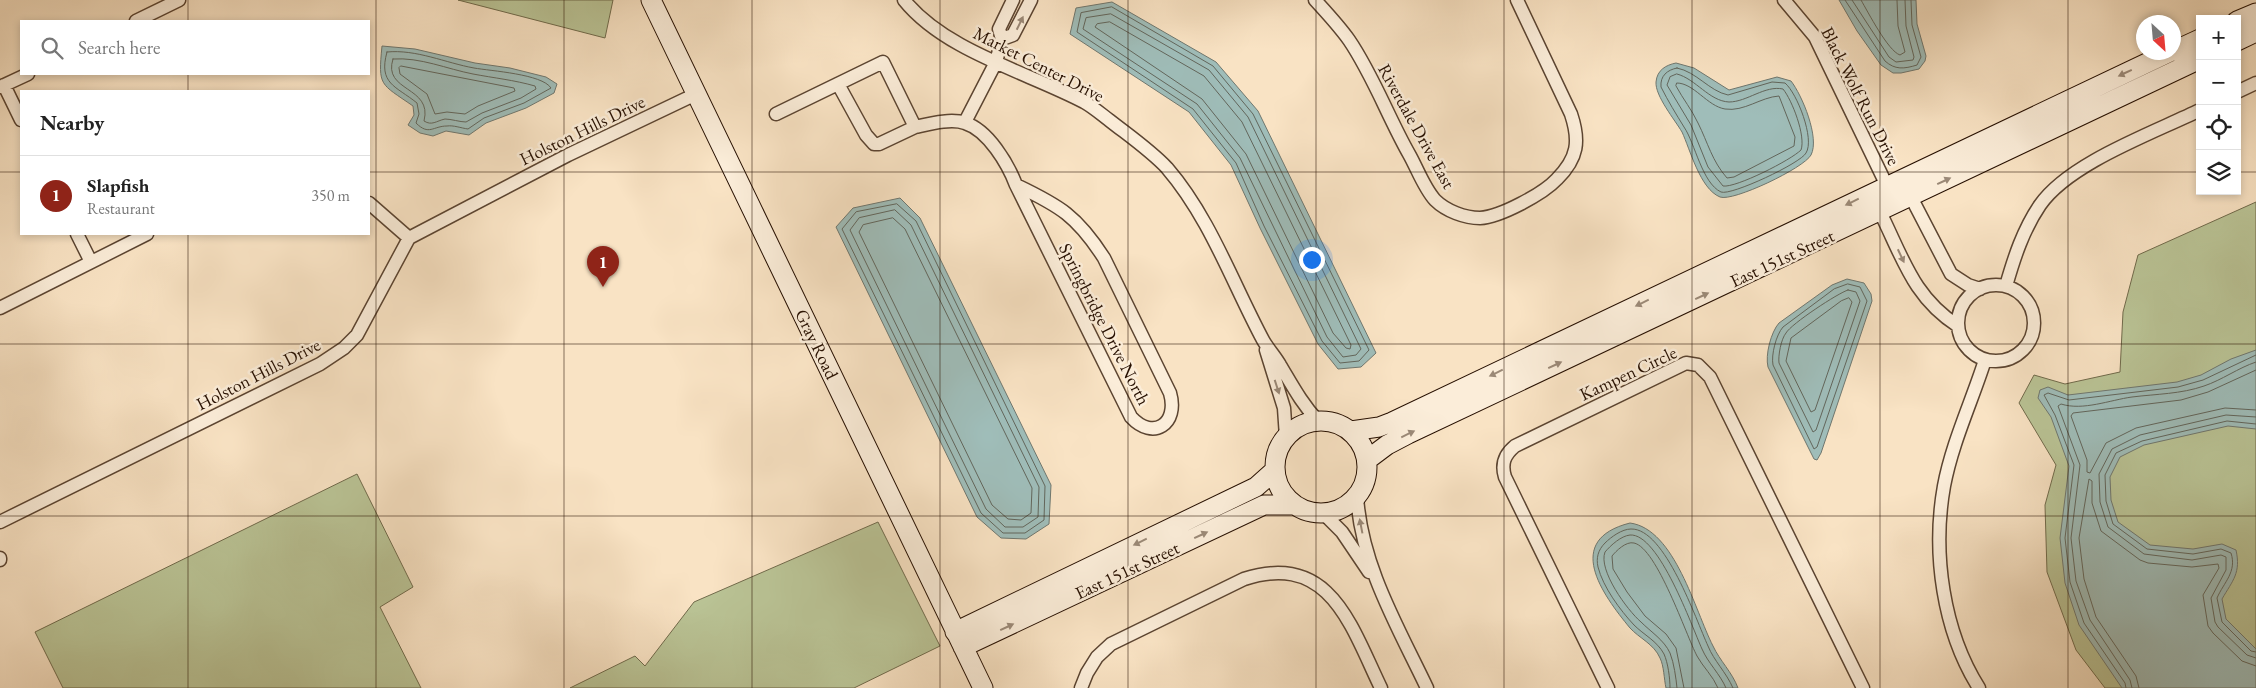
<!DOCTYPE html>
<meta charset="utf-8">
<style>
:root{--surface:#fff;--page:#f6f6f6;--text:#222;--muted:#767676;--line:#e0e0e0;--accent:#8f2418}
body{margin:0;font-family:"EB Garamond",serif;background:var(--page);color:var(--text)}
.controls{position:absolute;right:15px;top:15px;display:grid;overflow:hidden;border-radius:0px;box-shadow:0 2px 8px #0003}
.controls button{width:45px;height:45px;display:grid;place-items:center;padding:0;border:0;border-bottom:1px solid var(--line);background:var(--surface);color:var(--text);font:25px sans-serif}
.compass{position:absolute;left:2136px;top:15px;width:45px;height:45px;border-radius:50%;background:var(--surface);box-shadow:0 2px 8px #0003;rotate:154deg}
.you{position:absolute;left:1311px;top:259px;width:18px;height:18px;margin:-12px;border:4px solid #fff;border-radius:50%;background:#1a73e8;box-shadow:0 0 0 8px #1a73e833}
.badge{display:grid;place-items:center;width:32px;height:32px;border-radius:50%;background:var(--accent);color:#fff;font-size:16px;font-weight:700}
.pin{position:absolute;translate:-50% -41px;filter:drop-shadow(0 1px 2px #0008)}
.pin::after{content:'';position:absolute;top:26px;width:18px;height:15px;background:inherit;clip-path:polygon(0 0,100% 0,50% 100%)}
.list{margin:0;padding:0;list-style:none}
h2{display:flex;justify-content:space-between;align-items:center;height:65px;margin:0;padding:0 20px;font-size:21px}
h2 small{font-size:16px;font-weight:400;color:var(--muted)}
.list li{display:grid;grid-template-columns:32px 1fr auto;gap:15px;align-items:center;box-sizing:border-box;height:80px;padding:0 20px;border-top:1px solid var(--line)}
.list b{display:block;font-size:19px;white-space:nowrap}
.list p{margin:0;font-size:16px;white-space:nowrap;color:var(--muted)}
.list em{font-size:16px;font-style:normal;color:var(--muted)}
.icon{flex:none;width:28px;height:28px;fill:none;stroke:currentColor;stroke-width:2;stroke-linecap:round;stroke-linejoin:round}
.map{position:relative;flex:none;width:2256px;height:688px;overflow:hidden}
.search{position:absolute;background:var(--surface);box-shadow:0 2px 8px #0003;left:20px;top:20px;width:350px;height:55px;display:flex;align-items:center;gap:12px;box-sizing:border-box;padding:0 18px;border-radius:0px;color:var(--muted);font-size:19px}
.panel{position:absolute;background:var(--surface);box-shadow:0 2px 8px #0003;left:20px;top:90px;width:350px;height:145px;border-radius:0px}
.map>svg:first-child{display:block}
.green{fill:#bac496;stroke:#706a4b}
.water{fill:#9fbdb9;stroke:#6f776f}
.lines{fill:none;stroke-linecap:round;stroke-linejoin:round}
.shore{stroke:#62665c;stroke-width:1}
.street-casing{stroke:#5b4431;stroke-width:15}
.secondary-casing{stroke:#260f00;stroke-width:21}
.street{stroke:#fbedd9;stroke-width:12}
.secondary{stroke:#fbedd9;stroke-width:19}
.oneway{fill:#9b8977}
.grid{fill:none;stroke:#260f00;stroke-width:1;stroke-opacity:0.55}
.labels{text-anchor:middle;dominant-baseline:central;stroke-width:5;stroke-linejoin:round;paint-order:stroke}
.street-label{font-size:18px;fill:#260f00;stroke:#fbedd9}
</style>
<div class="map">
<svg width="2256" height="688" viewBox="0 0 2256 688">
<rect width="100%" height="100%" fill="#f9e3c4"/>
<filter id="stains"><feTurbulence type="fractalNoise" baseFrequency=".004" numOctaves="4"/><feColorMatrix values="0 0 0 0 .2 0 0 0 0 .09 0 0 0 0 .02 0 0 0 .5 -.17"/></filter>
<radialGradient id="worn" r=".72"><stop offset=".6" stop-color="#630" stop-opacity="0"/><stop offset="1" stop-color="#630" stop-opacity=".3"/></radialGradient>
<path class="green" d="M458,0H613L605,38Z
M2256,202V688H2105L2076,650L2047,572L2045,505L2056,465L2019,403L2034,375L2065,384L2120,372L2123,312L2138,255Z
M357,474L413,587L380,607L421,688H63L35,632Z
M878,522L940,646L854,688H570L635,656L645,666L694,602Z"/>
<path class="water" d="M1839,0H1916L1917,24L1926,56L1925,61L1919,69L1901,73H1893L1881,65L1857,31Z
M1112,2L1216,62L1258,111L1376,353L1361,367L1338,369L1318,344L1260,228L1231,165L1189,112L1070,34L1076,8Z
M382,46L415,49L475,63L510,68L546,77L557,84L554,93L526,108L486,123L469,135L446,131L433,136L420,133L408,125L414,115L413,106C380,83 378,87 382,46Z
M1676,63L1694,68L1729,90L1777,77L1791,81C1802,95 1820,138 1811,155C1804,168 1733,202 1720,197C1700,189 1690,149 1682,132C1675,120 1655,96 1656,82C1657,70 1666,65 1676,63Z
M900,198L920,218L1051,485L1049,524L1026,539L1001,538L977,517L836,227L853,208Z
M1847,279L1864,283L1871,294L1872,301L1821,453L1817,460L1814,459L1768,367C1765,355 1771,332 1779,323L1832,285Z
M2256,350V429L2228,426L2144,445L2120,457L2110,477L2111,500L2118,522L2150,545L2193,549L2222,544L2236,550C2241,573 2233,580 2222,599L2226,619L2256,649V688H2122L2079,625L2065,583L2060,538L2069,466L2051,417L2038,398L2040,390L2048,387L2068,395L2177,382L2201,375L2231,359Z
M1630,523C1675,529 1695,611 1713,646C1720,661 1732,672 1738,688H1666C1664,679 1664,666 1660,658C1654,644 1639,638 1630,628C1602,594 1563,540 1630,523Z"/>
<g class="lines">
<path class="shore" d="M1845,0L1885,61C1895,70 1904,69 1917,65L1921,57L1912,25L1911,0
M1852,0L1889,57L1896,62L1913,60L1914,57L1906,26L1905,0
M1861,0C1868,12 1888,51 1900,55L1905,52L1898,26L1897,0
M1112,7L1213,66L1253,114L1369,350L1359,361L1340,363L1322,341L1264,226L1236,163L1193,109L1077,32L1081,13Z
M1111,14L1209,70L1248,117L1361,349L1356,355L1343,357L1327,337L1240,158L1197,104L1083,29L1086,18Z
M1110,22L1204,76L1242,122L1351,345L1350,349L1346,348L1333,333L1246,154L1202,99L1095,27L1097,24Z
M387,52C416,49 446,63 474,68C491,71 542,74 551,88L524,103L484,118L468,129C461,128 453,125 447,126C433,126 429,136 416,123L419,114L417,103C396,86 378,84 387,52Z
M393,59C420,57 447,69 473,74C494,78 514,80 535,86L536,89L521,98L482,113L466,122C460,122 451,119 445,119C436,121 432,126 424,121C433,86 382,92 393,59Z
M401,66L514,88L515,91L478,106L465,114L447,112L435,114L427,94L400,74L399,68Z
M1677,68C1697,72 1709,91 1728,95L1772,82L1785,83C1797,93 1815,139 1806,153C1801,163 1731,196 1721,192C1702,183 1695,143 1684,127C1676,114 1668,101 1661,87C1660,76 1667,70 1677,68Z
M1677,74C1696,79 1709,101 1729,102C1747,102 1765,85 1783,89C1792,100 1806,136 1801,150C1791,160 1736,188 1723,186L1708,167L1691,125L1667,85L1670,77Z
M1677,83C1694,83 1707,106 1725,109C1744,112 1761,97 1779,96L1795,137L1794,146L1734,177L1727,178C1712,161 1708,143 1698,123C1692,110 1683,99 1676,86Z
M897,204L916,221L1045,486L1044,520L1025,533H1003L981,513L842,229L856,212Z
M895,210L911,225L1039,487L1038,517L1023,527H1005L986,509L850,230L859,218Z
M893,218L905,229L1032,488L1031,513L1021,520L1008,519L992,505L859,232L863,225Z
M1848,284L1860,287L1867,301L1817,447L1814,449L1773,365C1771,355 1776,335 1783,327L1834,289Z
M1848,290L1856,292L1860,301L1816,430L1813,432L1779,363C1778,356 1781,339 1786,333C1791,324 1838,293 1848,290Z
M1849,298L1852,302L1815,410L1811,412L1786,361L1791,338L1841,301Z
M2256,370L2208,392L2181,400L2073,413L2071,416L2087,460V472L2090,473L2106,443L2136,428L2225,408L2256,410
M2256,417L2226,415L2140,435L2112,449L2099,474L2100,502L2108,527L2144,554L2192,560L2221,555L2226,557V570L2211,598L2215,622L2218,627L2247,655L2256,658
M2256,424L2227,421L2142,441L2116,453L2105,475L2106,501L2113,524L2147,549L2193,554L2221,549L2231,553C2237,572 2224,582 2217,598L2222,622L2251,651L2256,652
M1670,688C1670,678 1668,663 1664,654C1657,641 1644,635 1634,625C1620,610 1603,587 1598,567C1596,558 1598,550 1605,543C1611,537 1622,529 1631,529C1665,528 1696,620 1708,646C1714,661 1726,672 1733,688
M1677,688C1676,678 1674,663 1670,653C1664,640 1651,632 1641,622C1627,610 1598,570 1605,552C1611,545 1621,536 1630,535C1659,533 1692,627 1702,649C1708,663 1720,674 1726,688
M1684,688L1676,648L1666,634L1645,616L1627,592L1613,569L1612,556C1616,551 1626,541 1634,543C1657,548 1686,635 1697,656C1703,667 1713,676 1718,688
M2126,688L2125,683L2084,623L2070,582L2065,538L2074,465L2055,415L2044,395L2048,393L2069,400L2178,387L2203,380L2256,355
M2132,688L2130,680L2090,620L2076,581L2071,538L2080,465L2058,406L2061,404C2083,411 2110,400 2132,397C2156,394 2181,394 2204,386C2222,380 2238,368 2256,362
M2139,688L2136,676L2096,617L2084,579L2079,538L2089,479L2092,481V503L2101,531L2140,560L2148,563L2192,567L2218,564L2219,568L2203,595L2208,626L2213,633L2242,661L2256,666"/>
<g class="street-casing">
<path id="street" d="M904,0C945,51 1027,72 1084,102C1093,107 1101,114 1109,120C1128,135 1150,150 1167,168C1210,218 1232,282 1263,340C1268,349 1275,356 1280,365C1292,385 1302,404 1318,421
M1315,0C1327,13 1339,26 1349,40C1373,75 1388,117 1409,154C1417,168 1424,188 1435,200C1446,211 1465,218 1480,218C1500,217 1543,194 1557,179C1578,158 1580,141 1571,114L1517,0
M1784,0L1815,37L1887,186
M136,21L179,0
M1002,39L1013,35L1031,0
M838,84L866,135L874,144H879L915,127
M4,85L21,120
M0,87L28,74
M2237,92L2256,83
M776,114L883,62L915,127C929,124 951,118 965,123C988,130 1008,164 1016,185L1131,417C1153,441 1179,424 1170,393L1104,258C1077,216 1060,206 1016,185
M965,122L996,62L1002,39L999,29L1013,0
M1911,197L1951,274L1968,285L1980,289
M369,203L409,238
M1880,212C1903,258 1913,297 1958,326
M77,234L91,262
M1958 323a38 38 0 1 1 76 0a38 38 0 1 1-76 0Z
M2006,286C2014,258 2023,230 2040,205C2069,163 2153,133 2200,110
M0,308L147,234
M1266,350L1284,408L1286,437
M1357,496C1361,565 1398,627 1427,688
M1323,513L1342,532L1369,572
M0,522L320,364L344,348L357,335L409,238L568,155L696,94
M0,558V560
M1081,688L1087,673L1097,657L1111,644L1244,579C1330,551 1351,626 1381,688
M1608,688L1505,477C1501,464 1504,455 1515,446L1686,363L1698,365L1710,377L1863,688
M1979,688C1943,631 1932,553 1944,486C1952,443 1972,401 1985,360"/>
</g>
<g class="secondary-casing">
<path id="secondary" d="M651,0L983,688
M2237,21L2256,13
M2237,41L2256,32
M2174,51L2200,39
M1275 467a46 46 0 1 1 92 0a46 46 0 1 1-92 0Z
M1351,431L1379,427L1392,422L2170,52
M1367,460L1387,445L1408,434L2200,59
M955,632L1256,487L1275,470
M963,647L1264,505H1294"/>
</g>
<use href="#street" class="street"/>
<use href="#secondary" class="secondary"/>
</g>
<defs><path id="oneway-solid" d="M-6-.8H1V-3.2L6.5 0L1 3.2V.8H-6Z" transform="scale(1.25)"/></defs>
<g class="oneway">
<use href="#oneway-solid" transform="translate(1020 23) rotate(-64)"/>
<use href="#oneway-solid" transform="translate(2125 73) rotate(155)"/>
<use href="#oneway-solid" transform="translate(1944 181) rotate(-25)"/>
<use href="#oneway-solid" transform="translate(1852 202) rotate(154)"/>
<use href="#oneway-solid" transform="translate(1901 256) rotate(65)"/>
<use href="#oneway-solid" transform="translate(1702 296) rotate(-25)"/>
<use href="#oneway-solid" transform="translate(1642 303) rotate(154)"/>
<use href="#oneway-solid" transform="translate(1555 365) rotate(-25)"/>
<use href="#oneway-solid" transform="translate(1496 373) rotate(154)"/>
<use href="#oneway-solid" transform="translate(1277 387) rotate(72)"/>
<use href="#oneway-solid" transform="translate(1408 434) rotate(-26)"/>
<use href="#oneway-solid" transform="translate(1361 526) rotate(-101)"/>
<use href="#oneway-solid" transform="translate(1201 535) rotate(-25)"/>
<use href="#oneway-solid" transform="translate(1140 542) rotate(154)"/>
<use href="#oneway-solid" transform="translate(1007 627) rotate(-25)"/>
</g>
<path class="grid" d="M188,0V21M376,0V688M564,0V688M752,0V688M940,0V688M1128,0V688M1316,0V688M1504,0V688M1692,0V688M1880,0V688M2068,0V688M188,74V91M0,172H21M369,172H2200M2237,172H2256M188,234V688M0,344H2256M0,516H2256"/>
<g class="labels">
<g class="street-label">
<text transform="translate(1039 64) rotate(27)">Market Center Drive</text>
<text transform="translate(1861 96) rotate(63)">Black Wolf Run Drive</text>
<text transform="translate(1417 126) rotate(61)">Riverdale Drive East</text>
<text transform="translate(582 130) rotate(-26)">Holston Hills Drive</text>
<text transform="translate(1782 258) rotate(-25)">East 151st Street</text>
<text transform="translate(1105 324) rotate(63)">Springbridge Drive North</text>
<text transform="translate(817 344) rotate(64)">Gray Road</text>
<text transform="translate(1628 373) rotate(-25)">Kampen Circle</text>
<text transform="translate(258 374) rotate(-27)">Holston Hills Drive</text>
<text transform="translate(1127 570) rotate(-25)">East 151st Street</text>
</g>
</g>
<rect width="100%" height="100%" filter="url(#stains)"/>
<rect width="100%" height="100%" fill="url(#worn)"/>
</svg>
<div class="controls">
<button>+</button>
<button>−</button>
<button><svg class="icon" aria-label="locate" viewBox="0 0 24 24"><circle cx="12" cy="12" r="6"/><path d="M12 2v4M12 18v4M2 12h4M18 12h4"/></svg></button>
<button><svg class="icon" aria-label="layers" viewBox="0 0 24 24"><path d="M12 4l9 5-9 5-9-5zM3 14l9 5 9-5"/></svg></button>
</div>
<svg class="compass" viewBox="-18 -18 36 36"><path d="M0-13l5 13h-10z" fill="#e53935"/><path d="M0 13l5-13h-10z" fill="#767676"/></svg>
<div class="you"></div>
<div class="pin badge" style="left:603px;top:287px">1</div>
<div class="search"><svg class="icon" aria-label="search" viewBox="0 0 24 24"><circle cx="10" cy="10" r="6"/><path d="M15 15l6 6"/></svg>Search here</div>
<section class="panel">
<h2>Nearby<small></small></h2>
<ul class="list">
<li><span class="badge">1</span><div><b>Slapfish</b><p>Restaurant</p></div><em>350 m</em></li>
</ul>
</section>
</div>
